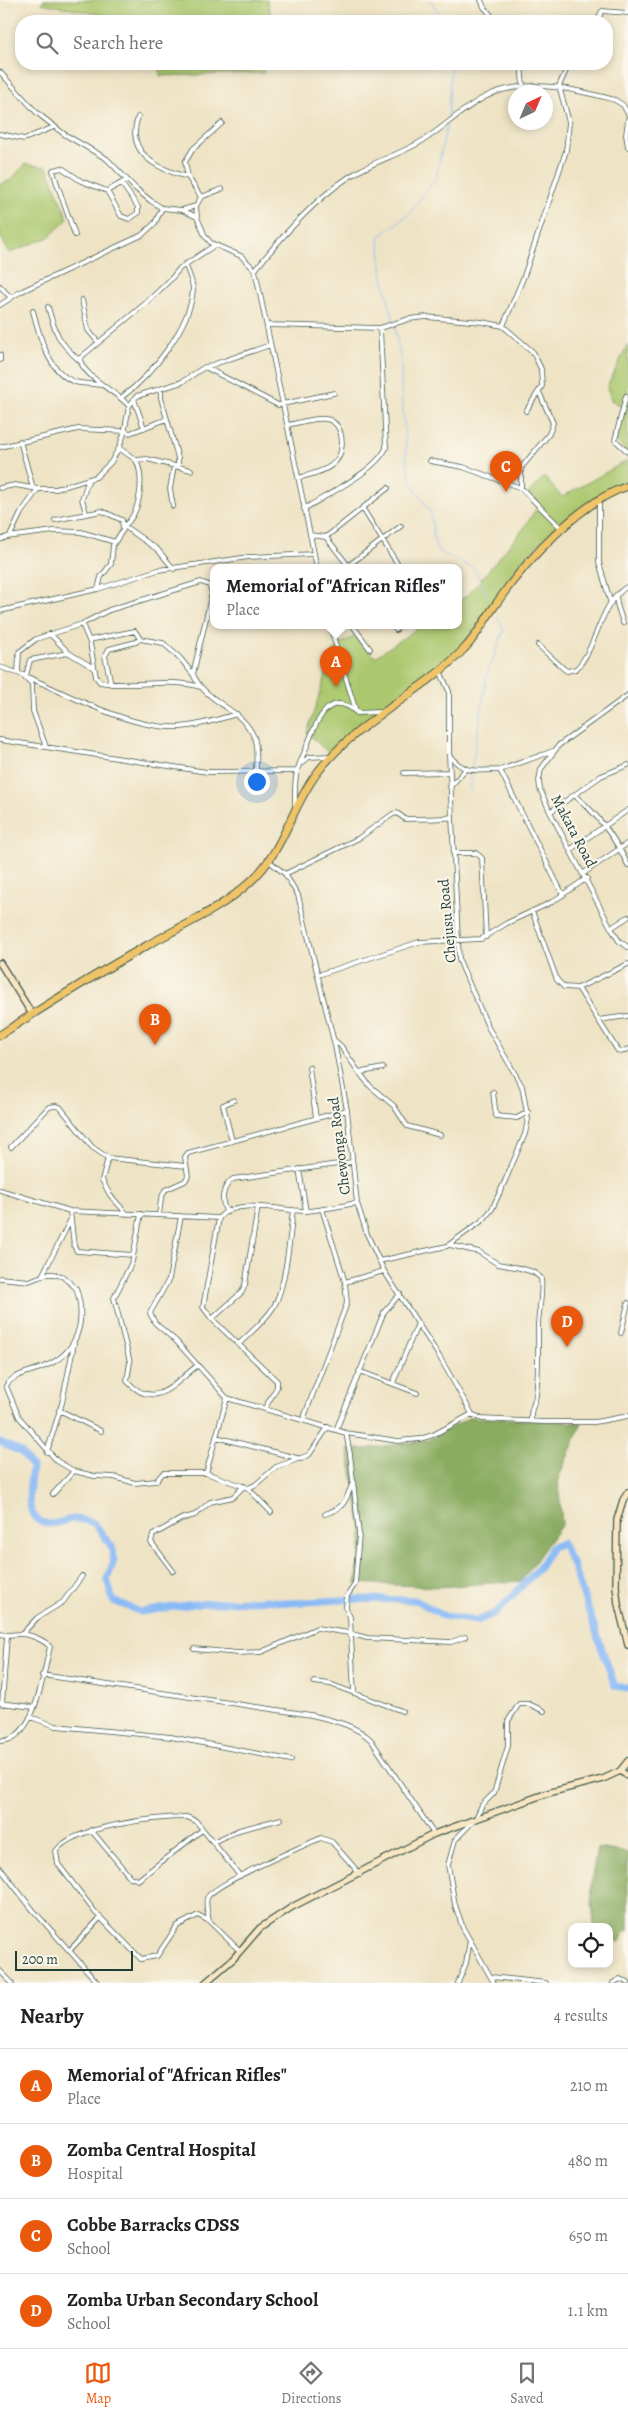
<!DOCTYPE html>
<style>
:root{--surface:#fff;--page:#f6f6f6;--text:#202124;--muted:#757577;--line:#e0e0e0;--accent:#ea580c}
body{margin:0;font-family:Alegreya,serif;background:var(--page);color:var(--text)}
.controls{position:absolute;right:15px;bottom:15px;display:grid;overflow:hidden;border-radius:10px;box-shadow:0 2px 8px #0003}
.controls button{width:45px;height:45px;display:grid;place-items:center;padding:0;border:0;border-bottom:1px solid var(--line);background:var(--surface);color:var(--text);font:25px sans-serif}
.compass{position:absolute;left:508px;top:85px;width:45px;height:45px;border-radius:50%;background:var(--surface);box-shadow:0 2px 8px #0003;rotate:44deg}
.scale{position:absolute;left:15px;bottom:12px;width:118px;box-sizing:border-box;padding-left:5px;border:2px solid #1f3d34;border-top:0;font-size:14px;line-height:18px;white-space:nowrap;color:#1f3d34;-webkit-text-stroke:4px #fbf7ec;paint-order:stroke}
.you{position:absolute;left:256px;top:781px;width:18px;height:18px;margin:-12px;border:4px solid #fff;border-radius:50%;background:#1a73e8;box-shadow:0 0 0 8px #1a73e833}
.badge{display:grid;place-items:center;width:32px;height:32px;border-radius:50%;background:var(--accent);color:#fff;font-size:16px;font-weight:700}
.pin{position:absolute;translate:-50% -41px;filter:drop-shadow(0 1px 2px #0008)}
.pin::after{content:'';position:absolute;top:26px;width:18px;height:15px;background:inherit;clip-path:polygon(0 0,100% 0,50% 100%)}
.popup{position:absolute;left:210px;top:564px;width:252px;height:65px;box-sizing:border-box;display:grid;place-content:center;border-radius:10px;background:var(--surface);filter:drop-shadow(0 1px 4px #0005);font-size:16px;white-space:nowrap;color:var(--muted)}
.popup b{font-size:19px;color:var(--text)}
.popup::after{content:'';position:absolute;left:50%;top:100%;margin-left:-10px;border:10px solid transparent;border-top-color:var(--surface)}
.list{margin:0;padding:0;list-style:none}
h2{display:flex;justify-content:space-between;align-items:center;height:65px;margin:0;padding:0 20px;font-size:21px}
h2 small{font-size:16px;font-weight:400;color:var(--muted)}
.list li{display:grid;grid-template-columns:32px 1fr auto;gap:15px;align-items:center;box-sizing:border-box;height:75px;padding:0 20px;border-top:1px solid var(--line)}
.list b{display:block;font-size:19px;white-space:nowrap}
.list p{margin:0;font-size:16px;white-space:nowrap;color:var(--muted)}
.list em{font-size:16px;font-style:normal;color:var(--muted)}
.icon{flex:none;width:28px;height:28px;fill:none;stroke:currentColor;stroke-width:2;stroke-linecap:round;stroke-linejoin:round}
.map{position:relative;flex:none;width:628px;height:1983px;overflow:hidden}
.search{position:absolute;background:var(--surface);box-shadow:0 2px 8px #0003;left:15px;right:15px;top:15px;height:55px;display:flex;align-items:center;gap:12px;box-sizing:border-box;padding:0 18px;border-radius:20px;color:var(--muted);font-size:19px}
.sheet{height:365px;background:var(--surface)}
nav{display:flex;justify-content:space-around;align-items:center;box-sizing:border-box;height:70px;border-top:1px solid var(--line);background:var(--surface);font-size:14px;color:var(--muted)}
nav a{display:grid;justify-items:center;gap:2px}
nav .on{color:var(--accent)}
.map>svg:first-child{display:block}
.green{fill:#acc86e;stroke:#668251}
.forest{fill:#89ac61;stroke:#54744a}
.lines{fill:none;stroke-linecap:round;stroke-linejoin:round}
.stream{stroke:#89baf6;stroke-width:1}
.river{stroke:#89baf6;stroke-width:7}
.street-casing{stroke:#3e564a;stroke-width:5.5}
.secondary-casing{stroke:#3e564a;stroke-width:8}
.highway-casing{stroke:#3e564a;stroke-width:9}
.street{stroke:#fff;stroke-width:4}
.secondary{stroke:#f9e7c3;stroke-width:5.5}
.highway{stroke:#efc469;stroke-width:7}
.labels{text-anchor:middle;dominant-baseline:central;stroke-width:4;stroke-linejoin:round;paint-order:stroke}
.street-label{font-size:15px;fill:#1f3d34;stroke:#fbf7ec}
</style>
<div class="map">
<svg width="628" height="1983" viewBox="0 0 628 1983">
<rect width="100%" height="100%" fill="#fbf7ec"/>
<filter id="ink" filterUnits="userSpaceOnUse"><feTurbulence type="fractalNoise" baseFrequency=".02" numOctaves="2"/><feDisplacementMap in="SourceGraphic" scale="10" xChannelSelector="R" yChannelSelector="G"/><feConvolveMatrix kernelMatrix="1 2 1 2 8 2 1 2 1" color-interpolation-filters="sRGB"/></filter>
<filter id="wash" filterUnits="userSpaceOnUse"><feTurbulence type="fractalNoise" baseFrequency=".0096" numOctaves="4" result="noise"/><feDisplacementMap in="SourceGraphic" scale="20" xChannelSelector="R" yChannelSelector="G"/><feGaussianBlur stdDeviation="1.12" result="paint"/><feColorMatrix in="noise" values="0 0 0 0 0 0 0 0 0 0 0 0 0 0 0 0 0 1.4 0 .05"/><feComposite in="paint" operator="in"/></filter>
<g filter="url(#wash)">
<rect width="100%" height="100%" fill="#eee3c4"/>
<path class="green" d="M44,0H267L272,21H132L41,3Z
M160,64H263L264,73L160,76Z
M26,164L47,167L68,219L49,237L9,253L0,235V184L9,181Z
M628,344V453L615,440L623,407L611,400L607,387Z
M628,460V481C585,498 544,535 515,570C493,597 479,629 454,653C442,666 425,675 411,685C383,707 355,729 328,752L307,733L333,653L340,644L355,636L375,657L421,626H458L459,601L468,595L524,528L538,506L527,495L544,477L562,497Z"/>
<path class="forest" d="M470,1417L582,1423L558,1479L562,1524L521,1581L438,1587L356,1583L362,1531L348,1449H363L428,1440Z
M597,1848L628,1853V1931L624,1932L620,1942L609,1939V1927H594L591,1883Z"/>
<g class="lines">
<path class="stream" d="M430,0L445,21
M448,120L451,64
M394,322L383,277L379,237L409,214L436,178L447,124
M394,325L401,360V386L407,462L411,482L431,513L434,539L438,551L475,569L487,596
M470,792V778L487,675L504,630L498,618"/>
<path class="river" d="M0,1442L21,1452L32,1467C30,1488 21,1523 51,1524C59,1524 67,1519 74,1519C81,1519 87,1521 94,1523L111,1546L114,1561L107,1579L113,1601L141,1612L193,1604L266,1600L290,1603L357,1599L415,1600L444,1616L477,1621L496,1613L538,1569L552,1547L562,1543L572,1563L615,1686L628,1688"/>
</g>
</g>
<g filter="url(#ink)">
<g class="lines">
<g class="street-casing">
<path id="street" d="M481,0L484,7L496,21
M597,21L602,11L628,13
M521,64L523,86
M0,72L36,112L64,134L107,159L136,189L151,201L162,208L182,210L197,217
M138,117C125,153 157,169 188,177
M628,119L626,135L628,147
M0,134L24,139L54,127
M222,189L201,197L196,206L197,217L205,236L211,243L241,256L255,270L317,568
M107,191L121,216L129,219L138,213V207L122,184
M201,197L188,177L185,162L193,149L222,123
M182,210L196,206
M75,235C72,226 53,174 53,170L62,168L81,181L107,191L127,180
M255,270C282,236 321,192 359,171C381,159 406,152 427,138C452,121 477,95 507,89C544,81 580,91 615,100L623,105L628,114
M0,286L11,298
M82,300L88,330L98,342
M0,305L20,292L142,235L155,223L162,208
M48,307C55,333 59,343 80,361
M33,311C39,334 48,373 75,382C84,384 94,384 102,385
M267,325L380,328L409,319L426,317L482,322L503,326L533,352L541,369L542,386L526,411
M503,326L524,276L566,151L569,122L559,86L569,64
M0,355V360
M205,367L278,405L334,393
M161,389V398L178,458V467
M626,396L615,440L628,452
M122,397C152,375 190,327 193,290C193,282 188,271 185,264
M134,399L144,428
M129,406C119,393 81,376 80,358L147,302L171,279L180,268L215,245
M287,425C300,423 317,416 330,420C336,423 340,429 341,435C347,466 322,472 298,478
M20,441L33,488
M0,447L78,429L125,431L130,433L167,419
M119,448L136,460C145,479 140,514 124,526L158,550L174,569
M136,460L147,459L191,470
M430,461L463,467L521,488L562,529
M0,488L15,485L38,489H56L96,477L111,462L119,448L124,434L129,406L137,396L182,382L203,368L270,345
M521,488V468L549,434L553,423L539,392
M599,500V562L610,601
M173,506L170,489L174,466
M304,509C326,495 376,471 386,448L380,328
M363,509L400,568
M86,513L82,499L88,481
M55,520L102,511L122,520L123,530L113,545L111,564L101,577L98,589
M310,535L326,537L388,488
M10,536L21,513L38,489
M326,537L350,568
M0,540L7,537L54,531L81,532L115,542
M345,568L401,526
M616,595L617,604L623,623
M0,611L98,589L158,570L249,557L314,554
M82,624L90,643L96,677L100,682C134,689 168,677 201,687
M330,626L356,711
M353,626L370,649
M393,626L396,630
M50,634L69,653L94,668
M89,640L135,631L140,639L163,643L180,658L192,673
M538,645L564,669L567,671L576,669C599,645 598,604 628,586
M0,667L23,675L32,684L33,711L46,747
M18,673L19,652L36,639L82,624L109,610L201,582L209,585L212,593L193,674C205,703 242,708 254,737C258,748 256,761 256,772
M26,676L30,660L68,653
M28,677C71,696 133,730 180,727C199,726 218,719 237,714
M111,684L105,656L109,649L136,642L140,639
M628,695L559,745L541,769L539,781L540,789L550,812L611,928L619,941L628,947
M0,740L207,772L297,771
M449,755C465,775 477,770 500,770L563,895
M302,763L309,757L330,756
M500,770L553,751
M404,773L450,772
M450,787L465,770
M574,795C598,814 615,838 628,865
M295,806C295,795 294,783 297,772C299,763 304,754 307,746C315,724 329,687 357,713L380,712
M550,812L601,776L628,765
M571,849L628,810
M453,853H476L482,858L486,937
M269,861L285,874L298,895L335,1046L347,1110L357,1203L367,1234L384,1271L439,1356L472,1414L482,1419L544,1422H595L628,1416
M584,873L628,843
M285,874L359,838L393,814L397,813L405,819C421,818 434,820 452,817
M532,911L557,980L564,987L578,988L628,964
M611,928L628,917
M318,975L419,942L481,939L507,923L552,902L587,878
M578,988L618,1051L621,1052L628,1049
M598,1020L628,1016
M334,1040L341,1046L358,1071L362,1072L383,1068
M309,1067L316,1118
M358,1071L370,1086L394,1106L407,1126L440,1135
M493,1092L496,1116L517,1118L528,1112
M232,1141L223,1105L234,1100
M11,1147L49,1107L55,1106L60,1107L92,1147L108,1158L102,1180L110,1195L127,1214
M108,1158L186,1166
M299,1169L306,1211
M0,1190L70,1211L219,1218
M70,1211L74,1246L77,1251L133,1255
M226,1211C220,1200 223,1186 233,1179L352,1162
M141,1214L132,1262L114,1298L130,1362L127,1381C155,1412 174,1383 198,1365
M159,1215L161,1199L165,1190L185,1181L188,1176L185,1157L188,1153L347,1110
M181,1216L169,1279L150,1313L155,1323L176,1341L227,1398L346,1433L398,1441L420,1439L433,1435L472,1414
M450,1245L479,1252L498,1264L520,1268L533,1272L541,1278C543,1294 539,1308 538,1324C538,1348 539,1371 536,1395C535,1407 530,1405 531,1421
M379,1261L447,1246L483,1220L492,1209L505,1181L525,1134L528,1119L522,1086L488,1027L459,960L449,755V691L440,671
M42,1276L70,1221
M0,1278L29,1281L47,1274H53L62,1276L76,1288C87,1321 78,1354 43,1367C32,1372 12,1374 6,1386L19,1417L57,1461L74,1471L94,1476L114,1477L135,1483L156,1481L163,1473H206L248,1488L255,1485L276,1467L309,1455L328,1427
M345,1282L384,1271
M212,1319L242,1292L245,1285L258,1207
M621,1333L628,1303
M239,1344C251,1332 263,1323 273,1308C286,1287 290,1235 293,1210
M359,1371L417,1393
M393,1383L418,1323
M265,1408L277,1387V1381L212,1319L203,1307L219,1218C236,1197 282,1211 306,1211C323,1210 340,1206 357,1203
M59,1410L101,1431
M303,1420L347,1303L345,1282L322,1209
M336,1430L384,1312L400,1294
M346,1433L350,1454L359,1534L355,1584L347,1596L346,1608L350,1617L354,1693
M216,1437L301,1459
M47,1452L62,1403L74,1344
M206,1473L227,1398
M248,1488L271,1512
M53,1494L74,1471
M325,1514C346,1507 345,1501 353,1482
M173,1571L151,1542L153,1535L181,1519L195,1515L210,1502L233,1497L244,1486
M0,1634C8,1636 13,1634 20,1634C29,1634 45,1640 50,1647C43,1674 35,1742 0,1741
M22,1634L37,1618L63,1602L82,1576
M194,1649L238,1653L261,1652L317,1628L349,1633L367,1638L451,1642L465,1637
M42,1675L311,1715C332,1720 355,1725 371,1740L434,1834
M314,1682L330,1684L402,1711
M0,1703L33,1707
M2,1704L7,1636
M30,1717L56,1726L171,1737L291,1760
M91,1830L130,1877L138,1880L202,1830
M213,1842L239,1830L281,1819
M0,1868L33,1910L98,1983
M240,1876L196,1821L187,1817C158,1817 73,1826 56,1851L58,1864L95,1912L141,1959L157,1956L177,1926L198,1915L209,1921L240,1951
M209,1921C208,1914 205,1904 207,1898C213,1884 303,1846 321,1838L332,1842L360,1874
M70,1950L100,1918
M0,1971L12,1983
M492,1977L546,1983
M458,1983L466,1963L470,1940
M494,1983L463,1928L455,1905L448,1865L455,1840L476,1818L482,1805L494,1793L508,1746V1721L519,1704H529L544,1711
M613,1983L620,1979L628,1983"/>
</g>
<g class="secondary-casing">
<path id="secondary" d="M0,963L32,1014
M628,1492L623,1500L617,1520L616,1586L618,1604L628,1645
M620,1771L628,1776
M205,1983L233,1959L260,1928L292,1907L434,1834L548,1793L603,1779L620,1771L628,1761"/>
</g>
<g class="highway-casing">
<path id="highway" d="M0,1035C48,1004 96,974 146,946C181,926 222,909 251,881C284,851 291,807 317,773C356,721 420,695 464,649C477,636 485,619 496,604C524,563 580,501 628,486"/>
</g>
<use href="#street" class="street"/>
<use href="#secondary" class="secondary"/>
<use href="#highway" class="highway"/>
</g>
</g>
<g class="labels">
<g class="street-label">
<text transform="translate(574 831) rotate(62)">Makata Road</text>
<text transform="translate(447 921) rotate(-95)">Chejusu Road</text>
<text transform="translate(339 1146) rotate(-97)">Chewonga Road</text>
</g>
</g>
</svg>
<div class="controls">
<button><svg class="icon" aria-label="locate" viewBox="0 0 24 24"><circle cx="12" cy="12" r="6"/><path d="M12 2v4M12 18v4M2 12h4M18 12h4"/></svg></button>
</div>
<svg class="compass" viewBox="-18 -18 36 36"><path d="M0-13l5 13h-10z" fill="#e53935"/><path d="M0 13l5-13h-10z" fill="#757577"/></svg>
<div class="scale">200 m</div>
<div class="you"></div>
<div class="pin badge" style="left:336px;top:687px">A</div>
<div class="popup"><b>Memorial of &quot;African Rifles&quot;</b>Place</div>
<div class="pin badge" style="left:155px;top:1045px">B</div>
<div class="pin badge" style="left:506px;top:492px">C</div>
<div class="pin badge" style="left:567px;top:1347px">D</div>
<div class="search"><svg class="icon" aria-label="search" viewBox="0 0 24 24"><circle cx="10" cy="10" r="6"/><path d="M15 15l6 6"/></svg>Search here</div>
</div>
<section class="sheet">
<h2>Nearby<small>4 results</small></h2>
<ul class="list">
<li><span class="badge">A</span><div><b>Memorial of &quot;African Rifles&quot;</b><p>Place</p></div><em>210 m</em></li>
<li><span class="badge">B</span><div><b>Zomba Central Hospital</b><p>Hospital</p></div><em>480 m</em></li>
<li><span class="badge">C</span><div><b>Cobbe Barracks CDSS</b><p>School</p></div><em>650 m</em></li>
<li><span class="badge">D</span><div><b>Zomba Urban Secondary School</b><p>School</p></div><em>1.1 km</em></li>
</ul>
</section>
<nav>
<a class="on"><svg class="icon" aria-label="map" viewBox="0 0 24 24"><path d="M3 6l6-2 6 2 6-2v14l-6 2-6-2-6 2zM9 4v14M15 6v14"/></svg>Map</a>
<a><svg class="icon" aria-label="directions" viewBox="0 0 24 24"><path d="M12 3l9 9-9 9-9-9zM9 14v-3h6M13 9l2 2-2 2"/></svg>Directions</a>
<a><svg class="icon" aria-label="saved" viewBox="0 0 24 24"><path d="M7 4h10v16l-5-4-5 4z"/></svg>Saved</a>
</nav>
